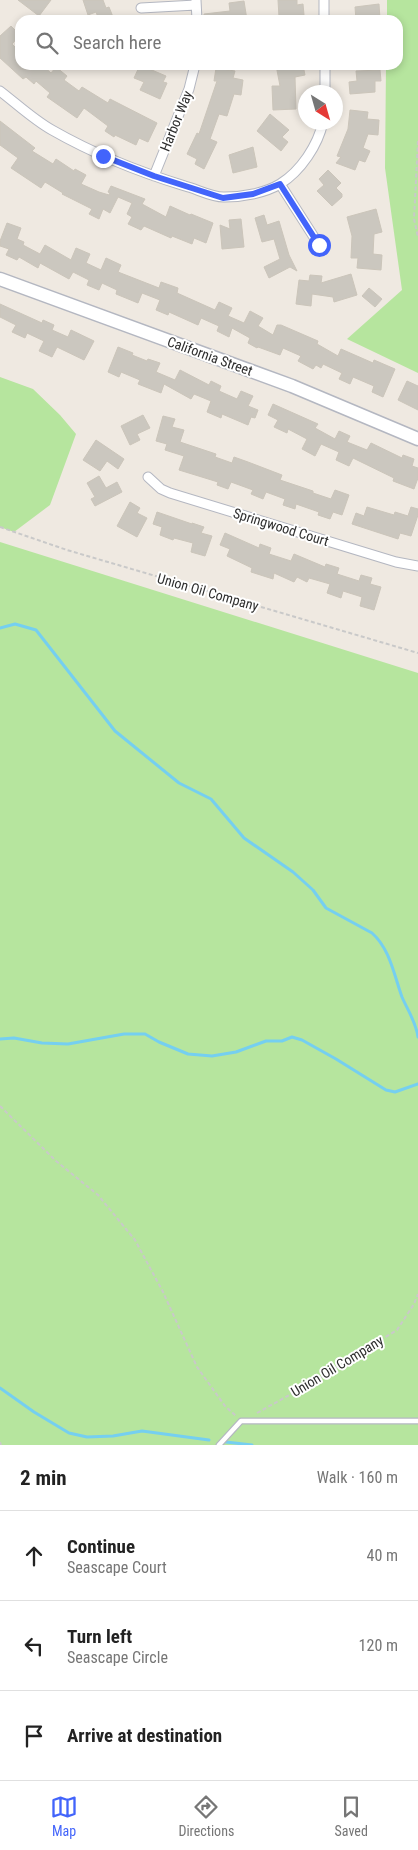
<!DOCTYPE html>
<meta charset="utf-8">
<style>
:root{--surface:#fff;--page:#f2f2f2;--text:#222;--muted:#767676;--line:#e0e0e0;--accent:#4264fb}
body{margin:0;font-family:"Roboto Condensed",sans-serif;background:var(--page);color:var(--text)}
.compass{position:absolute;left:298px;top:85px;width:45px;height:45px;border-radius:50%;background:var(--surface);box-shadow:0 2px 8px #0003;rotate:143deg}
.stop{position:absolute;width:15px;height:15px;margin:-11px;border:4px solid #4264fb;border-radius:50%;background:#fff}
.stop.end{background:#4264fb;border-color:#fff;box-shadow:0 1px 5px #0008}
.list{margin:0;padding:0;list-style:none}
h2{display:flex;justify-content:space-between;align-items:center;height:65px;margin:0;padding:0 20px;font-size:21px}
h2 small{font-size:16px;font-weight:400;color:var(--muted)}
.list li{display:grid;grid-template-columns:32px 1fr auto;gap:15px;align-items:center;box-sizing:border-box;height:90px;padding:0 20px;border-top:1px solid var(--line)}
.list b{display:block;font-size:19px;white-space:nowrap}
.list p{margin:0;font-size:16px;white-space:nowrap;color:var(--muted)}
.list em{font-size:16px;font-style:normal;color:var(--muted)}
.icon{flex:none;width:28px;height:28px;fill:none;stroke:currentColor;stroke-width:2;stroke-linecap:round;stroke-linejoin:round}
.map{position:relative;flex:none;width:418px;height:1445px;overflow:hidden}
.search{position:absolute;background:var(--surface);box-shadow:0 2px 8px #0003;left:15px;right:15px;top:15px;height:55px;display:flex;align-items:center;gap:12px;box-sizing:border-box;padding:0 18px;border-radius:15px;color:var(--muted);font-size:19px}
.sheet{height:335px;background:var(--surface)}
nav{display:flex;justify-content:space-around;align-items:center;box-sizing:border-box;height:70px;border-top:1px solid var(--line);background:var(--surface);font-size:14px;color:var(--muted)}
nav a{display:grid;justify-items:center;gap:2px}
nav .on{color:var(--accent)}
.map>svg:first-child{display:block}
.green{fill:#b6e59e}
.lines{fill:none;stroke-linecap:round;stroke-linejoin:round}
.stream{stroke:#75cff0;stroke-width:3}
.building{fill:#cbc7bf;stroke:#cbc5ba}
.lane-casing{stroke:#b4b7c1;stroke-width:7}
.street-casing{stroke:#b4b7c1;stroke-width:11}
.secondary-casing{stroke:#b4b7c1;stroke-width:15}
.path{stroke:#c9c9c9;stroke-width:2;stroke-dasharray:4 2.5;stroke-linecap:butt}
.lane{stroke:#fff;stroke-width:4.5}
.street{stroke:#fff;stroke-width:9}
.secondary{stroke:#fff;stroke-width:12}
.route{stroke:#4264fb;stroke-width:6}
.labels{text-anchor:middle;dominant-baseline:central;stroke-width:4;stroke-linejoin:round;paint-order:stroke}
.street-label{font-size:14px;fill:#2e2e2e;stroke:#fff}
</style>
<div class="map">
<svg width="418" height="1445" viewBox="0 0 418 1445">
<rect width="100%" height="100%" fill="#efe9e1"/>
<path class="green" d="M387,0H418V373L347,339L402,290L385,168L386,65H398V20H387Z
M0,377L33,389L60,415L76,434L50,505L14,532L0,527Z
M0,542L418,673V1445H0Z"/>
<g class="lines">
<path class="stream" d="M0,628L15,624L36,630L115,731L179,783L211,799L244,838L293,872L313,890L326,908L372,933C390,949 394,975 402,997C408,1011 416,1022 418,1037
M0,1039L14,1038L42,1043L68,1044L124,1034H145L159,1042L188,1054L212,1056L236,1052L266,1041H282L292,1037L302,1040L336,1059L386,1090L395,1092L418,1084
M0,1388L34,1412L69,1433L87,1437L113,1436L142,1431L209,1440
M226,1442L252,1445"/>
</g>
<path class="building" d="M18,0H51L39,16Z
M83,0H103L106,8L109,7L113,17L99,20L96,12L88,15Z
M278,0H297V5L303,4L304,15L279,17Z
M244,1L247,20H204V14L230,11L229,3Z
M379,4L380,19L356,20L355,7Z
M11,26L20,35L12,44L20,52V65H42L51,73L56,67L67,76L64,80L79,91L82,87L108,103L110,99L157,123L148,142L139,138L136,145L115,135L114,137L105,131L108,126L84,108L77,118L47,97L50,93L36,81L34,84L26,77L23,79L0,58V36Z
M140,65L166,76L163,82L167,83L160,99L140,90L144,82L134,78Z
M276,65H303L305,75L295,77L296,109L273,110L272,86H280Z
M216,68L235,71L233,78L243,80L241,95L234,94L227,116L219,114L210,139L217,142L204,169L195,164L197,159L187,154L197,133L199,134L217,81H214Z
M380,70L381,81H375V92L350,94L349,82L357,81L356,71Z
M350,110L368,112L367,119L379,120L378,135L368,134L363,148L370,151L365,162L359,160L355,170L336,163L341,157L337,156L348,129Z
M270,114L289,130L282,137L288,142L281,151L257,131Z
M0,121L35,148L32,151L53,164L56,159L74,171L75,169L86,175L81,184L99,192L109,195L110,193L108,192L111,186L145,199L142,204L166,217L170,206L190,215L191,214L213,223L206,243L194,238L192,244L172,236L171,238L144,226L141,230L128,224L132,217L127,214L132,203L118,197L110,213L103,209L99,219L89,214L92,209L62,194L63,193L45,182L41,188L11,168L18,158L0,145Z
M253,147L257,167L233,173L229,155Z
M328,170L341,183L336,188L342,194V197L332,206L317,191L324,185L319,179Z
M376,209L382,232L374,234L373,254L382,255L381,270L357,268L358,258H351L352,236L347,217Z
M264,215L267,225L279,221L289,255L297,271L290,267L269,278L264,267L280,259L274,239L262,242L255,218Z
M241,219L244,247L222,249L220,225L230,229L229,220Z
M7,223L21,228L17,239L24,242L23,245L40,254L45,245L71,260L76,248L90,254L86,263L101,270L106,258L121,265L118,272L159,288L161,282L178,288L177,293L215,310L219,302L232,308L228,316L244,323L250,311L263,318L258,326L273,335L277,325H281L318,341L317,344L338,356L341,349L373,363L374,360L395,369L383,397L372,392L374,386L353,377L350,384L339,379L342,373L323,364L321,368L316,365L313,369L298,361L301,356L283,348L280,355L258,347L257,348L248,343L250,338L232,328L229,337L217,331L219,326L201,318L198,325L169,312L168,315L156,310L160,300L142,293L138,303L116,294L117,290L102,283L99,290L87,285L89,280L73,272L69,279L40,263L38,268L19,257L17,260L6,255L9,249L0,246V241Z
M351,274L357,295L334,302L333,297L312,294L311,306L296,304L299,280L309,281L310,275L322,276L321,283Z
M369,288L382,299L375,307L362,296Z
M0,304L42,323L43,320L54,325L52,330L68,337L71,330L94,341L84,360L57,347L52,357L39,351L44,341L27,333L25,338L12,332L16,325L0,317Z
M118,347L133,353L132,355L147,361L148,359L160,363L156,372L175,380L180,370L209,385L211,381L221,386L219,391L237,399L241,391L253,396L248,406L258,410L255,418L251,417L248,425L222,414L221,418L207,412L211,401L194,394L191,399L164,384L161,393L138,384L140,380L121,372L119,377L108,372Z
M407,381L418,386V410L398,400Z
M273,404L318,424L315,428L335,439L339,431L350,436L347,442L367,450L371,443L402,458L403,455L414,459L412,466L418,468V478L414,489L393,481L394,478L353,458L349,466L336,460L339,452L321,444L315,456L302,449L307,439L288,429L287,433L274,427L278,420L268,415Z
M143,415L150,428L137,434L140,440L130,445L121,426Z
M163,416L175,419L172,427L184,430L180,442L216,454L215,457L232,463L234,457L248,462L282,475L280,480L313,491V493L331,499L335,490L349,495L342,515L333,512L330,519L318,515L319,512L296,504L295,509L283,505L285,499L266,492L263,499L251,494L253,490L231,482L228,489L217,485L218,482L179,470L184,456L165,450L167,444L156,441Z
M96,440L124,459L118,469L107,461L100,471L83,460Z
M99,476L106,488L117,482L122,492L95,506L91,499L95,497L87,483Z
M130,502L140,508L137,513L147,518L137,537L117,526Z
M367,507L394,515L395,512L408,516L411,507L418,509V515L411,536L400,533L398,539L352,524L356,513L364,516Z
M157,512L192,524V523L204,527L201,533L212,536L205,556L191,552L193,543L174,538L173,540L160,535L162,527L153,524Z
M225,533L259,548L260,544L271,548L269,554L291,561L294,554L325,567L326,564L339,568L337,574L359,581L361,575L372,578L370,584L381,587L374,610L360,606L362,597L343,591L341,598L327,593L330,584L309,578L307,582L297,577L294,582L274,573L273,579L251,572L252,568L227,556L230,549L220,545Z"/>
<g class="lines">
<g class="lane-casing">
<path id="lane" d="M219,1445L241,1421H418"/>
</g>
<g class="street-casing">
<path id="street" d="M196,0L197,20
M324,0V20
M141,8L196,5
M325,65V92
M0,91C17,104 34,120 52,130C94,154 139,172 185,186C197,189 213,198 225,197C243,197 265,193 280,184C301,171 318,145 323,122
M154,176L189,89L195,65
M280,184L319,245
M148,477L161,489L170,493L396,562L418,566"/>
</g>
<g class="secondary-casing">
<path id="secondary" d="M0,279L292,386L418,439"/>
</g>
<path class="path" d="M418,141L414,219L418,237
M0,527L67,550L418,653
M0,1106L56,1161L98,1195L135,1240L163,1292L197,1367L225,1406L236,1416
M257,1413L311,1383L397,1330L414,1304L418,1294
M0,1442L1,1445"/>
<use href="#lane" class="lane"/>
<use href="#street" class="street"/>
<use href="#secondary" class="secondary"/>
</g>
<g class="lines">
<path class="route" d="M103,156L154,176L223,198L253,194L280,184L319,245"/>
</g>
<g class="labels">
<g class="street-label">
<text transform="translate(176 121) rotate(-68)">Harbor Way</text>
<text transform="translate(210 356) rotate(20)">California Street</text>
<text transform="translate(281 527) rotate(17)">Springwood Court</text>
<text transform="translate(208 592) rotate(16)">Union Oil Company</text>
<text transform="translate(337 1366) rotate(-31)">Union Oil Company</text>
</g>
</g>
</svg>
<svg class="compass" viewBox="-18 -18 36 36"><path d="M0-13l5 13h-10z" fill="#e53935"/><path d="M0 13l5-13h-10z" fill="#767676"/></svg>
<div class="stop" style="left:319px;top:245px"></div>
<div class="stop end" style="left:103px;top:156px"></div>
<div class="search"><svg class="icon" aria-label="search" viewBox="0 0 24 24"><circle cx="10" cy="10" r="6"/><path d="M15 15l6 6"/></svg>Search here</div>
</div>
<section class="sheet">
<h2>2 min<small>Walk · 160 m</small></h2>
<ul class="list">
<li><svg class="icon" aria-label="ahead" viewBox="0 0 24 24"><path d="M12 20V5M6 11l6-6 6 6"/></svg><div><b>Continue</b><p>Seascape Court</p></div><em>40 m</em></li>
<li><svg class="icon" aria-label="left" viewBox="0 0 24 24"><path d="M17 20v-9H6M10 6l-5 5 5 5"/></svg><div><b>Turn left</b><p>Seascape Circle</p></div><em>120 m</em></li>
<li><svg class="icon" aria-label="arrive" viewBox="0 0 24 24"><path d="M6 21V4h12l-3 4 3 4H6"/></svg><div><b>Arrive at destination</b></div></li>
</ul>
</section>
<nav>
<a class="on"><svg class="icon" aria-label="map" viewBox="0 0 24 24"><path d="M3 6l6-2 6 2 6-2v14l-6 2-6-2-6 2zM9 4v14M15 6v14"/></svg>Map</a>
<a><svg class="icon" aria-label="directions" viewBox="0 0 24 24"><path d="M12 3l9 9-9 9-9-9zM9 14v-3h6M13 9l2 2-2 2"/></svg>Directions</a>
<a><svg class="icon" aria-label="saved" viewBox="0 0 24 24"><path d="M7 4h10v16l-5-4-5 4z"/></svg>Saved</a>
</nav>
